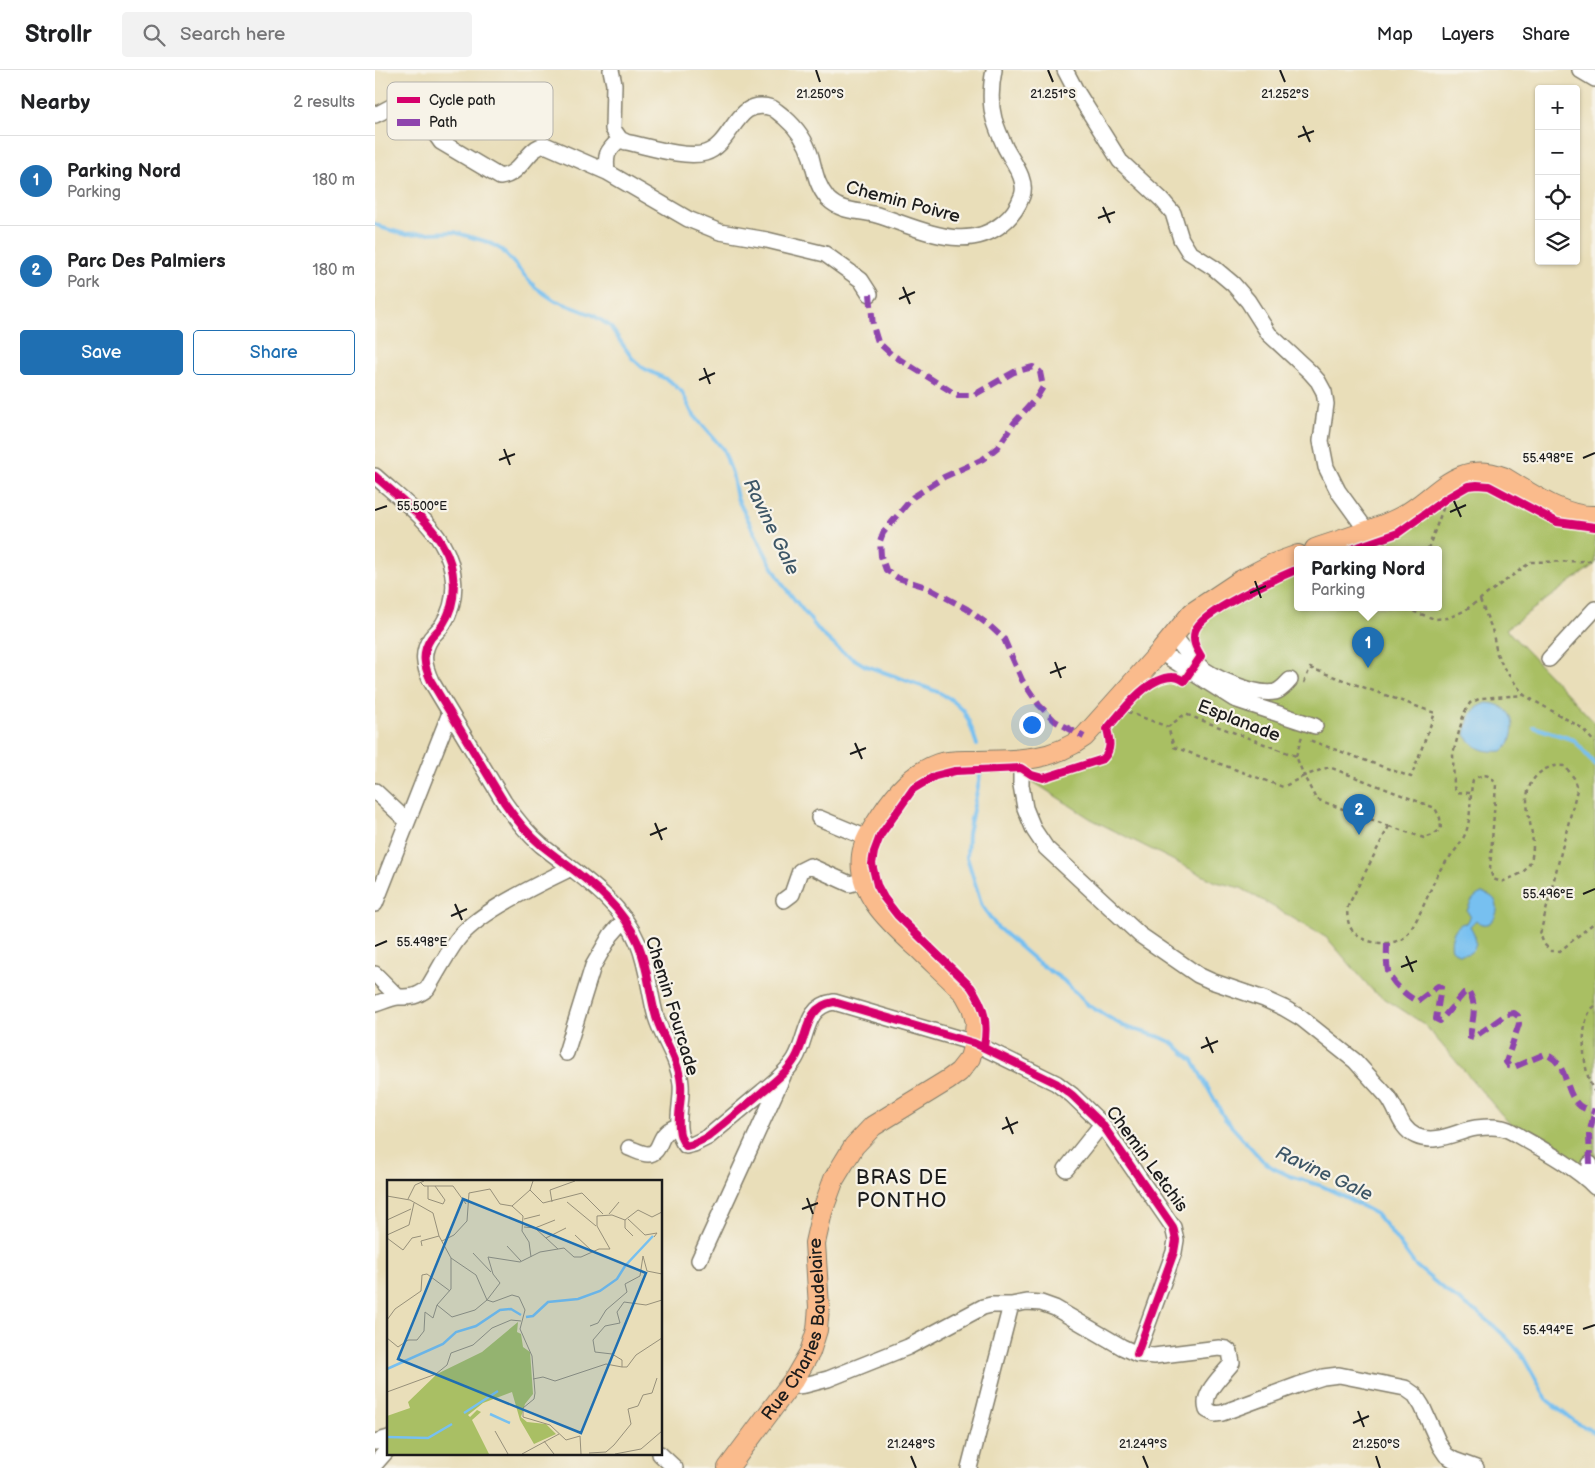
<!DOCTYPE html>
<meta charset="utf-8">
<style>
:root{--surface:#fff;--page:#f2f2f2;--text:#202124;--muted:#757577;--line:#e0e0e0;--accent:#1f6fb2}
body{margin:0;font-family:"Balsamiq Sans",sans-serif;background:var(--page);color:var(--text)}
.controls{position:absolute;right:15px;top:15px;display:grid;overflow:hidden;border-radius:5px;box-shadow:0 1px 4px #0004}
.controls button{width:45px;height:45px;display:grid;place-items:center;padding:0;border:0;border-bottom:1px solid var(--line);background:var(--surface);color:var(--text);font:25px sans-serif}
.you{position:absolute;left:656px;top:654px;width:18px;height:18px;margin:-12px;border:4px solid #fff;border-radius:50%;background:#1a73e8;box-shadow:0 0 0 8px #1a73e833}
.badge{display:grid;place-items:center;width:32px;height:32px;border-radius:50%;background:var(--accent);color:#fff;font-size:16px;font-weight:700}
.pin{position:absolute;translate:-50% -41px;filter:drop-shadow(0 1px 2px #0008)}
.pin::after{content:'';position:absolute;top:26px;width:18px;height:15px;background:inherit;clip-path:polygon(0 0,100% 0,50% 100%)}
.popup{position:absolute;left:919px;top:476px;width:148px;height:65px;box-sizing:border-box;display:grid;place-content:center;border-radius:5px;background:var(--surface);filter:drop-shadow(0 1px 4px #0005);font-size:16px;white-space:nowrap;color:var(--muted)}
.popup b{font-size:19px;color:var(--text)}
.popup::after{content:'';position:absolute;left:50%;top:100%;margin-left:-10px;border:10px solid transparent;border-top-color:var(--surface)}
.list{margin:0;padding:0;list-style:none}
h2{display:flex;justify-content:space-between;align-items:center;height:65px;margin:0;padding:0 20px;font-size:21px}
h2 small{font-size:16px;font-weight:400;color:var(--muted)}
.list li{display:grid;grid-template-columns:32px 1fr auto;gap:15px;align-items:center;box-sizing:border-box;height:90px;padding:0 20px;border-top:1px solid var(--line)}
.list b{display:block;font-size:19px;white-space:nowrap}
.list p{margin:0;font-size:16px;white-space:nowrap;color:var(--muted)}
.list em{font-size:16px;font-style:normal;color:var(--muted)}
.actions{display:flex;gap:10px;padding:15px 20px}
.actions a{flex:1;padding:11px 0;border:1px solid var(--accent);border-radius:5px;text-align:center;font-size:18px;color:var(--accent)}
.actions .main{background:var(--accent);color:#fff}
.icon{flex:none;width:28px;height:28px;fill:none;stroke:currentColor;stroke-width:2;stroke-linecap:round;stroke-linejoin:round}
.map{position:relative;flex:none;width:1220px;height:1398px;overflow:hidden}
header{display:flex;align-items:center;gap:30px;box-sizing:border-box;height:70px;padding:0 25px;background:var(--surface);border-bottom:1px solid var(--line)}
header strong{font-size:24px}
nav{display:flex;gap:28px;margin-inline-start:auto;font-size:18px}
.search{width:350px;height:45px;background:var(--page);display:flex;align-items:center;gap:12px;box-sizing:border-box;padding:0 18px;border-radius:5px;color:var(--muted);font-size:19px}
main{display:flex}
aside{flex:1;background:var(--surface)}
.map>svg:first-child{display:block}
.green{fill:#a9bf64;stroke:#626e40}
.water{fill:#77c0f0;stroke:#4a6e86}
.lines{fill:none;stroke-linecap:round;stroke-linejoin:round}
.stream{stroke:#77c0f0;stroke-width:4}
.minor-casing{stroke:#827d6a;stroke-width:18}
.major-casing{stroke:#827d6a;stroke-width:22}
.path{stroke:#827d6a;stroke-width:2.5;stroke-dasharray:4 4;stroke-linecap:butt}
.minor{stroke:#fff;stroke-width:15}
.major{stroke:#fabb8c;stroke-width:20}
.quiet{stroke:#8e44ad;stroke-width:6;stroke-dasharray:12 6;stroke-linecap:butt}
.cycleway-casing{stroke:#f7f3e8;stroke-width:11}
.cycleway{stroke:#d6006c;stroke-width:8}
.ticks{fill:none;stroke:#1c1c1c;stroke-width:2}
.labels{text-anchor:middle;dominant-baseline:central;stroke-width:4.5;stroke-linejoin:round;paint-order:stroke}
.street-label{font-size:18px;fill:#1c1c1c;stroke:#f7f3e8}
.water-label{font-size:19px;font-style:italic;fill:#3c5566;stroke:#f7f3e8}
.quarter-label{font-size:20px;letter-spacing:1px;fill:#1c1c1c;stroke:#f7f3e8}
.inset-river{fill:none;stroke:#77c0f0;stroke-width:2.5}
.inset-road{fill:none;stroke:#97907a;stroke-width:1}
.view{fill:#1f6fb2;fill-opacity:0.15;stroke:#1f6fb2;stroke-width:2.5}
.inset-edge{fill:none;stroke:#1c1c1c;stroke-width:2.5}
.key{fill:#f7f3e8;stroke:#b5b2ab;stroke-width:1}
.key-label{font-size:14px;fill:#1c1c1c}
.ticks-label{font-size:12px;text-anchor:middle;fill:#1c1c1c;stroke:#f7f3e8;stroke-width:4.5;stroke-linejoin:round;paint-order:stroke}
</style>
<header>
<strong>Strollr</strong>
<div class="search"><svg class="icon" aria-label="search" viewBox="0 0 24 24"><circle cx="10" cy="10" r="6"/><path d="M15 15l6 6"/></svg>Search here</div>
<nav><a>Map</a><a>Layers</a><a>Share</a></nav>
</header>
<main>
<aside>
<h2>Nearby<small>2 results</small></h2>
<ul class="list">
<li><span class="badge">1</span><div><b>Parking Nord</b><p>Parking</p></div><em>180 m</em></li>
<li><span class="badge">2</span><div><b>Parc Des Palmiers</b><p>Park</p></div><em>180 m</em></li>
</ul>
<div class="actions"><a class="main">Save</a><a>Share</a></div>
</aside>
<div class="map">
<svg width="1220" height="1398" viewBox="0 0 1220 1398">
<rect width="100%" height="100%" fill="#f7f3e8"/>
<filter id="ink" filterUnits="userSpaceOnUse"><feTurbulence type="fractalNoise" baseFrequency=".02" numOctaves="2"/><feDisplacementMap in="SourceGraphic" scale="10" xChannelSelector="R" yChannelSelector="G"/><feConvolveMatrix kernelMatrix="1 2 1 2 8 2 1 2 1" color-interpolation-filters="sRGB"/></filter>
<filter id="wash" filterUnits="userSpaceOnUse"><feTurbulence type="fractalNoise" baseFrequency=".0096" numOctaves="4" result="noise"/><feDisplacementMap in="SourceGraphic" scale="20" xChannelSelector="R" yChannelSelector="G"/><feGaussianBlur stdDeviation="1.12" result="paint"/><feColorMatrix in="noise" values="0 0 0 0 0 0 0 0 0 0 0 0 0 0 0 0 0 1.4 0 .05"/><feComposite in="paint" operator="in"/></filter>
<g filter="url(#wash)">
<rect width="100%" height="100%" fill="#e9deb9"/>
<path class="green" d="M1117,417L1138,427L1177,449L1191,453L1220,454V494L1131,559L1220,653V1105L1134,1053L1049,954L998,921L952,868L866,818L841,812L716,749L654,709L657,705L668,708L728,689C737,680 735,671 732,659C747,641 773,605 799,607C802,607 806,609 810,611L825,586C821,578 817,571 820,561C825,542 904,507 923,499V537H1063V479H977L1023,463L1074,428L1093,418Z"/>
<path class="water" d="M1112,633C1134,634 1143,651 1135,671C1134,675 1130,678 1127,681C1108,682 1102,680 1090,665C1093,648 1095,639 1112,633Z
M1107,823C1137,828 1116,867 1101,850L1095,856C1101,866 1105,877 1093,884H1083L1077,879C1074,869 1080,853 1091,853L1095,846L1092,841C1095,833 1098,826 1107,823Z"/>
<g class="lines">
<path class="stream" d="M0,154L8,158L29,164L79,162L113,172L127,180L161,218L179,230L218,245L235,256L257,288L268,298L295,311L307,322L317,343L348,379L357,403L362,428L392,487L408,515L446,563L466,581L489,595L563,622L577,630L588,640L595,654L602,675
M1159,657L1199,670L1220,695
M605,701L604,712L593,763L592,787L607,836L622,857L661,891L688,910L713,935L748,956L785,967L798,973L818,991L850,1049L887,1090L898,1098L915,1106L947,1116L972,1128L1001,1144L1016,1162L1040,1195L1072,1222L1110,1248L1131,1267L1147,1285L1172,1330L1199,1351L1220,1363"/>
</g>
</g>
<g filter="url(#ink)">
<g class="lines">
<g class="minor-casing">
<path id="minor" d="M236,0L239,14L238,59L245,69L251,72C272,76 310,89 330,83C359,74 360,26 397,38C401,40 405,44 409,47C422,58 431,71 436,87C440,103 442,116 453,129C467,143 485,140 502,145C542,157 590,185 628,153C637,146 643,137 647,126C653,110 637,91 630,77C626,68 622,59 619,49C615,34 616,15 619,0
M690,0L700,19L745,91L787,130L798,143L806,169L814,182L839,198L858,214L873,231L894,264L935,302L943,311L949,322L951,334L946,371L951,397L963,421L992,461
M1205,0L1220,9
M0,45C12,40 27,28 39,34L66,72L125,107C148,104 151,78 170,75L232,102L313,149L345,162L392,170L450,184L486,210L495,224
M232,102C230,84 232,81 245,69
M0,406C22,426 52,448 67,474C81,497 84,530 68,554C65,559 60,563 56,568C46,583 49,596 56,611L129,732C140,748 151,762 166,775C202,804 244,828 263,873C273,897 274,922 281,947C288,970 304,989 306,1014C308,1032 297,1061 311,1076L319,1074L333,1067C351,1052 369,1037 387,1022C399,1012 412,1002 420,989C433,968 429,936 459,932L599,973L681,1013L697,1025L727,1054L798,1157L801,1170L799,1182L762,1284
M799,566C806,575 813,585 821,593C835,607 880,626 900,622C907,620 910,615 915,610
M785,582L859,629L940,656
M1174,589L1220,539
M646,690V715L650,738L659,760L671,778L765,865L823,905L836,911L889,929L909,938L926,948L980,991L1013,1027C1023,1040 1025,1059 1041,1066C1061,1075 1082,1061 1101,1058C1109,1057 1119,1056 1127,1058C1133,1059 1139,1063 1144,1066C1167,1079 1202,1098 1220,1117
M0,721L32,751
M444,748L492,768
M409,830L417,824L425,801L435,796L475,814L489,810
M0,834L75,643
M0,904L23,927
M0,934C7,932 17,927 24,927C37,927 41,927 52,919C62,903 71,885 82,870C104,841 163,815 196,798
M191,983L218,896L236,865L250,849
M254,1078C260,1080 267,1084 273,1084C284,1084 284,1070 290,1064C294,1059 298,1058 303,1056
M1215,1094L1216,1113
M691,1099L727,1054
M324,1190L408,1006
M413,1317L430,1315L453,1309L533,1277L608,1237L616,1235H636L652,1232L666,1233L680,1238L747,1277L762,1284L779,1286L844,1278L851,1279L855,1282L857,1293C847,1306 826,1323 832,1340L840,1344L847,1343L923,1315L948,1307L964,1305L1030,1318L1040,1325L1047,1336L1065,1376L1071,1385L1079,1390L1101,1398
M0,1372L14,1368
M285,1384L300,1398
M0,1394L14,1378
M594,1398L636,1235"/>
</g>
<g class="major-casing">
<g id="major">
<path d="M940,479C968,469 999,461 1026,447C1061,429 1081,389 1128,407C1154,422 1189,448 1220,446"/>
<path id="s1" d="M353,1398L420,1308L435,1282L442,1260L444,1237L440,1173L447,1142L459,1109L479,1076L498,1056L573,1010L584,1002L595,988L599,973L601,952L597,937L590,924C575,908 559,894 544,879C517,854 482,825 487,785C489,770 499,757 507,744C521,723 538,703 563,694C574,690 588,691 600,691C641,690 675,692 709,667L785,582L817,543L865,511L898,494L923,485"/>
</g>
</g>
<path class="path" d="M1053,479L1069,436
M1105,530L1117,559L1122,584L1130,600L1149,625
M1031,539L1060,549L1073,548L1089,541L1156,492L1214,491L1220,486
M929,613L935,598L1060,643L1036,707L934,670
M753,642L793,657
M921,686L927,666
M1095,723L1081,722L1079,717L1078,684L1089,643L1095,633L1106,628L1149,625L1207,658L1220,673
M1014,756L973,836C971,847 973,859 983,866C990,871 1000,873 1008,873C1014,873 1022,872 1027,869C1039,863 1056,817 1063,803C1071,790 1086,776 1091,762C1097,745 1094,727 1098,710C1109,703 1115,703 1121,715L1115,799L1118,809L1127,812C1134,808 1146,805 1151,799C1166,781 1152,751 1152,730C1152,709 1169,693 1190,696L1199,708L1202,720L1165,864L1169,874L1176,881H1185L1220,852
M1014,756L941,729L929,706L908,717L799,677L793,657L810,644L921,686L929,706L954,697L1060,738L1065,748L1066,759L1058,765L1049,768L1014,756
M1220,936C1202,947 1208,1008 1220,1022"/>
<use href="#minor" class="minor"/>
<use href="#major" class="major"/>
<path class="quiet" d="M495,224L498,256L503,272L516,284L582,325H599L639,302L658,297L665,302L668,317L662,327L639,353L623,377L608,389L569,407L538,427L508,463L505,471L506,486L511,500L523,508L551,517L592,539L615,556L629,569L647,610L664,635L680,651L709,667
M1012,873C1012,882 1011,892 1013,901C1014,910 1034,929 1043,931L1063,916L1066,917L1061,949L1065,951L1089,923L1094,922C1103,936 1097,951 1095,967L1098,968L1132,944L1139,943L1143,946L1144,954L1131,992L1134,996L1139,997L1170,984C1195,994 1188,1022 1205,1036C1209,1039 1215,1040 1220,1042
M1215,1094L1214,1064L1220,1040"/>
<g class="cycleway-casing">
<path id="cycleway" d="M0,406C22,426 52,448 67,474C81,497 84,530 68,554C65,559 60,563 56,568C46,583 49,596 56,611L129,732C140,748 151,762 166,775C202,804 244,828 263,873C273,897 274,922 281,947C288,970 304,989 306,1014C308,1032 297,1061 311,1076L319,1074L333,1067C351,1052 369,1037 387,1022C399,1012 412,1002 420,989C433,968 429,936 459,932L599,973L681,1013L697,1025L727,1054L798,1157L801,1170L799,1182L762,1284
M977,479L1023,463L1072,428L1093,416L1102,415L1114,416L1182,452L1220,457
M609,977C613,953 610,937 596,917L523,846L509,828L502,815L497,794L499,782L505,766L538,719L560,706L580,701L646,698L657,705L668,708L728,689C737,680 735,671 732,659C747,641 773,606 798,607C802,607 806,609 809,611L826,586C821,578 817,571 820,561C825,542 904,507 923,499"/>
</g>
<use href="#cycleway" class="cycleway"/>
</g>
</g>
<path class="ticks" d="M441,0L445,12M673,0L678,12M905,0L910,12M928,56L935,72M923,67L939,61M728,137L735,153M723,148L740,142M528,217L535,234M524,229L540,222M329,298L335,314M324,310L340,303M129,379L135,395M1208,388L1220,383M124,390L140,384M1079,431L1086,447M0,440L12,436M1075,442L1091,435M880,511L886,528M875,523L891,516M680,592L686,608M675,603L691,597M480,673L487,689M475,684L491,678M280,753L287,770M275,765L292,758M1208,824L1220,819M80,834L87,850M76,846L92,839M0,876L12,871M1031,886L1038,902M1026,897L1042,891M831,967L838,983M826,978L843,971M631,1047L638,1064M627,1059L643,1052M432,1128L438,1144M427,1139L443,1133M1208,1259L1220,1255M983,1341L989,1357M978,1353L994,1346M536,1386L541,1398M768,1386L773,1398M1001,1386L1005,1398"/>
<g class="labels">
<g class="street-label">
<text transform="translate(528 132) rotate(15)">Chemin Poivre</text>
<text transform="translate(864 651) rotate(21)">Esplanade</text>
<text transform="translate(297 936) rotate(73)">Chemin Fourcade</text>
<text transform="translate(772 1089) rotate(54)">Chemin Letchis</text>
<text stroke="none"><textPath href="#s1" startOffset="160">Rue Charles Baudelaire</textPath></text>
</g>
<g class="water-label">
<text transform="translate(396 457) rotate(64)">Ravine Gale</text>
<text transform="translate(949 1104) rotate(25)">Ravine Gale</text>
</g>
<g class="quarter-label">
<text x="527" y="1108">BRAS DE<tspan x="527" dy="23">PONTHO</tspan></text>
</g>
</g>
<g transform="translate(12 1110)">
<rect width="275" height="275" fill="#e9deb9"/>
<path d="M131,142L130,152L134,154L136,167L143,172L146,214L138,224L134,237L140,242L159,244L169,254L147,264L133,240L125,212L96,223L81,235L83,237L90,230L94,232L85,240L102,274H0V236L23,228L21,222L50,194L95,172Z" fill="#a9bf64"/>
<path class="inset-river" d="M139,137L146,136L161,122L191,119L213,111L230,99L238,86L266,56M0,189L56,164L69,152L89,146L113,130L124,129L134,135M77,233L111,211M103,234L123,243M0,257L41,258L65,244"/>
<path class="inset-road" d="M34,3L37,6H66L79,24M41,6V19L56,24L58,20L48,6M143,10L156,23L195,13L216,34M0,16L23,20L46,33L52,56L64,78L89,95L100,120L106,122L125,115L132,117L138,130L133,149L145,176L148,213L147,219L136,228V237L163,245L179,260L193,256L194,274M21,19L28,5L37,1M165,22L163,10L188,1M180,22L209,46M125,26L136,36L135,51L142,62L144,77M222,34L232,22M137,39L153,35M241,39L258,55L270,53L267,57M0,40L24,29M238,40V48L246,56M137,47L148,48L171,69M148,48L168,40M0,55L22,45L27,23M188,55L206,72M0,58L16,70L25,58L34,56M159,58L179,48M55,61L67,55L80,41L82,13L103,9L113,24L125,26L143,10L146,1M35,66L34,61L52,56M120,66L134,81M86,73L104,92M50,125L65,137L88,130L100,120L113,103L106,94L101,77L133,82L153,72L177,68L187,77H194L212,69H223L210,46V36L225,35L238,40L251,30L265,37L275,32M50,125L64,109V78M0,140L8,129L34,111L35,95L40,94L63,111M203,146L211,143L219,130L240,112L238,104L253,96L256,76L260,91L275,94M0,158L11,167L21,160H30L37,151L38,132L46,138L50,125M235,187V180L225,174L208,172L206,160L218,146L233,143L230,132L237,122L259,125L275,120M235,187H240L249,175L275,158M146,199L156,197L168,201L219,184L235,187M0,212L49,194L60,185L64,173L86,165L105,148L124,140L134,141M108,251L121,274M157,261L167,274M202,273L219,272L227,265L244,244L241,229L251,226L256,215L265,213L270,198M135,274L172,254M228,274L254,269L275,251"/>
<path class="view" d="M76,19L259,93L194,253L11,179Z"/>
<rect width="275" height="275" class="inset-edge"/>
</g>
<rect x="12" y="12" width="166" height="58" rx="8" class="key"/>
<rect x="22" y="27" width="23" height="6" fill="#d6006c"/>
<rect x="22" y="49" width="23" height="7" fill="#8e44ad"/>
<g class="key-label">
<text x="54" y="35">Cycle path</text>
<text x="54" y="57">Path</text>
</g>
<g class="ticks-label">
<text x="445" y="28">21.250°S</text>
<text x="678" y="28">21.251°S</text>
<text x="910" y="28">21.252°S</text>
<text x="1173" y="392">55.498°E</text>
<text x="47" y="440">55.500°E</text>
<text x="1173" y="828">55.496°E</text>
<text x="47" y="876">55.498°E</text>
<text x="1173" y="1264">55.494°E</text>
<text x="536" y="1378">21.248°S</text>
<text x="768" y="1378">21.249°S</text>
<text x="1001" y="1378">21.250°S</text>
</g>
</svg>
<div class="controls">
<button>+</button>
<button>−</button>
<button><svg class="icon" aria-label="locate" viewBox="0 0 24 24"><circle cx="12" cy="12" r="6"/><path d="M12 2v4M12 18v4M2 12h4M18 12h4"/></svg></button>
<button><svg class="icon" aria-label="layers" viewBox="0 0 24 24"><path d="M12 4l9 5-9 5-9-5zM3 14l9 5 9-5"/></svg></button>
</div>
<div class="you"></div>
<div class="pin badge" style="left:993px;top:598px">1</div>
<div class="popup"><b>Parking Nord</b>Parking</div>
<div class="pin badge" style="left:984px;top:765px">2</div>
</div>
</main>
